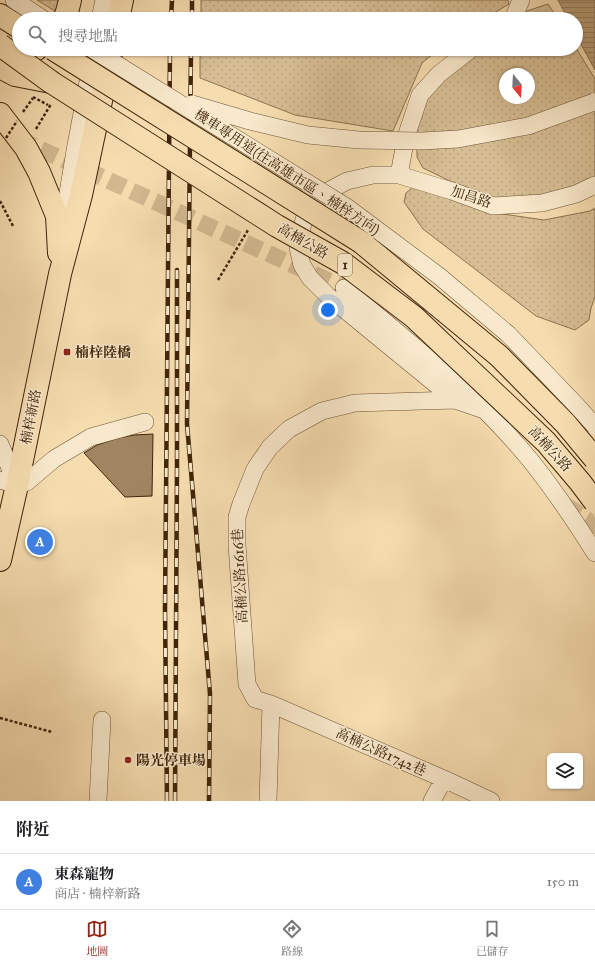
<!DOCTYPE html>
<html lang="zh-TW">
<meta charset="utf-8">
<style>
:root{--surface:#fff;--page:#f2f2f2;--text:#202124;--muted:#757577;--line:#e0e0e0;--accent:#8f2418}
body{margin:0;font-family:"IM FELL Great Primer","Noto Serif TC",serif;background:var(--page);color:var(--text)}
.controls{position:absolute;right:12px;bottom:12px;display:grid;overflow:hidden;border-radius:6px;box-shadow:0 1px 3px #0004}
.controls button{width:36px;height:36px;display:grid;place-items:center;padding:0;border:0;border-bottom:1px solid var(--line);background:var(--surface);color:var(--text);font:20px sans-serif}
.compass{position:absolute;left:499px;top:68px;width:36px;height:36px;border-radius:50%;background:var(--surface);box-shadow:0 1px 3px #0004;rotate:162deg}
.you{position:absolute;left:328px;top:310px;width:14px;height:14px;margin:-10px;border:3px solid #fff;border-radius:50%;background:#1a73e8;box-shadow:0 0 0 6px #1a73e833}
.badge{display:grid;place-items:center;width:26px;height:26px;border-radius:50%;background:var(--accent);color:#fff;font-size:13px;font-weight:700}
.pin{position:absolute;translate:-50% -50%;border:2px solid #fff;box-shadow:0 1px 4px #0006}
.list{margin:0;padding:0;list-style:none}
h2{display:flex;justify-content:space-between;align-items:center;height:52px;margin:0;padding:0 16px;font-size:17px}
h2 small{font-size:13px;font-weight:400;color:var(--muted)}
.list li{display:grid;grid-template-columns:26px 1fr auto;gap:12px;align-items:center;box-sizing:border-box;height:56px;padding:0 16px;border-top:1px solid var(--line)}
.list b{display:block;font-size:15px;white-space:nowrap}
.list p{margin:0;font-size:13px;white-space:nowrap;color:var(--muted)}
.list em{font-size:13px;font-style:normal;color:var(--muted)}
.icon{flex:none;width:22px;height:22px;fill:none;stroke:currentColor;stroke-width:2;stroke-linecap:round;stroke-linejoin:round}
.map{position:relative;flex:none;width:595px;height:801px;overflow:hidden}
.search{position:absolute;background:var(--surface);box-shadow:0 1px 3px #0004;left:12px;right:12px;top:12px;height:44px;display:flex;align-items:center;gap:10px;box-sizing:border-box;padding:0 14px;border-radius:22px;color:var(--muted);font-size:15px}
.sheet{height:108px;background:var(--surface)}
nav{display:flex;justify-content:space-around;align-items:center;box-sizing:border-box;height:56px;border-top:1px solid var(--line);background:var(--surface);font-size:11px;color:var(--muted)}
nav a{display:grid;justify-items:center;gap:2px}
nav .on{color:var(--accent)}
.map>svg:first-child{display:block}
.green{fill:url(#green-dots);stroke:#8c724f;fill-rule:evenodd}
.water{fill:url(#water-rules);stroke:#886e4c}
.building{fill:#9f8560;stroke:#40250a}
.lines{fill:none;stroke-linecap:round;stroke-linejoin:round}
.minor-tunnel{stroke:#d2b88f;stroke-width:17;stroke-dasharray:17 8;stroke-linecap:butt}
.minor-casing{stroke:#6e5334;stroke-width:18}
.major-casing{stroke:#40250a;stroke-width:24}
.path{stroke:#40250a;stroke-width:2.5;stroke-dasharray:3 2;stroke-linecap:butt}
.minor{stroke:#f9e9cc;stroke-width:17}
.major{stroke:#f6ddb0;stroke-width:22}
.rail-casing{stroke:#40250a;stroke-width:4.5}
.rail{stroke:#f9e9cc;stroke-width:3;stroke-dasharray:9;stroke-linecap:butt}
.minor-bridge-casing{stroke:#6e5334;stroke-width:18;stroke-linecap:butt}
.major-bridge-casing{stroke:#40250a;stroke-width:24;stroke-linecap:butt}
.path-bridge{stroke:#40250a;stroke-width:2.5;stroke-dasharray:3 2;stroke-linecap:butt}
.minor-bridge{stroke:#f9e9cc;stroke-width:17}
.major-bridge{stroke:#f6ddb0;stroke-width:22}
.poi-dot{fill:#8f2418;stroke:#f9e9cc;stroke-width:1.5}
.labels{text-anchor:middle;dominant-baseline:central;stroke-width:3;stroke-linejoin:round;paint-order:stroke}
.shield{fill:#f9e9cc;stroke:#786044;stroke-width:1}
.shield-label{font-size:13px;font-weight:bold;fill:#40250a}
.street-label{font-size:14px;fill:#40250a;stroke:#f9e9cc}
.poi-label{font-size:14px;font-weight:bold;fill:#40250a;stroke:#f9e9cc;text-anchor:start}
</style>
<div class="map">
<svg width="595" height="801" viewBox="0 0 595 801">
<defs>
<pattern id="green-dots" width="8" height="8" patternUnits="userSpaceOnUse"><rect width="8" height="8" fill="#d7be94"/><path d="M2 2h.1M6 6h.1" fill="none" stroke="#baa37e" stroke-width="1.8" stroke-linecap="round"/></pattern>
<pattern id="water-rules" width="6" height="5" patternUnits="userSpaceOnUse"><rect width="6" height="5" fill="#b89e78"/><path d="M0 2.5h6" fill="none" stroke="#978161"/></pattern>
</defs>
<rect width="100%" height="100%" fill="#f6ddb0"/>
<filter id="stains"><feTurbulence type="fractalNoise" baseFrequency=".005" numOctaves="4"/><feColorMatrix values="0 0 0 0 .2 0 0 0 0 .09 0 0 0 0 .02 0 0 0 .5 -.17"/></filter>
<radialGradient id="worn" r=".72"><stop offset=".6" stop-color="#630" stop-opacity="0"/><stop offset="1" stop-color="#630" stop-opacity=".3"/></radialGradient>
<path class="green" d="M37,0H60L55,11Z
M201,0H508L509,4L484,19H201Z
M548,4L558,19H513L527,11Z
M576,48L595,79V179L542,197L502,200L475,193L423,168L417,157V129L428,94L464,49ZM505,74H529V98H505Z
M200,49H439L422,63L393,131L295,115L200,78Z
M413,187L503,214L544,220L590,211L595,208V297L591,308L589,320L575,330L536,316L423,229L404,202L406,193Z"/>
<path class="water" d="M558,0H595V70L576,35V19H568Z"/>
<path class="building" d="M153,434L152,496L125,497L84,453L97,445L118,438L134,435Z"/>
<g class="lines">
<path class="minor-tunnel" d="M18,139L344,288
M565,505L586,519L595,534"/>
<g class="minor-casing">
<path id="minor" d="M14,0L43,19
M100,19L104,0
M513,19L521,0
M399,175L406,137L420,95L439,74L471,49
M63,230L64,217L76,145L92,61
M344,288C409,342 477,395 531,461C554,490 575,521 595,553
M484,410L455,400L328,296L310,278L302,265L298,248L299,237L304,220L309,209L328,191L347,181L373,175H399L452,191L493,206L542,203L576,194L595,185
M0,444L17,485
M0,480L17,485
M17,485L27,482L54,459L91,437L145,422
M271,704L444,779L491,801
M98,801L102,720
M268,801L271,704L255,699L247,684L237,545V517L241,504L255,469L270,447L289,429L322,411L355,403L455,400
M432,801L444,779"/>
</g>
<g class="major-casing">
<path id="major" d="M0,15L19,27
M64,19L67,12L70,0
M118,19L122,0
M1,60L22,56L37,49
M0,67L15,75L51,82
M0,114L26,148L39,172L57,216L59,253
M0,560L17,485L60,274L81,195L112,49"/>
</g>
<path class="path" d="M23,112L33,98
M36,129L51,104
M0,201L13,226
M218,280L248,230
M0,718L52,732"/>
<use href="#minor" class="minor"/>
<use href="#major" class="major"/>
<g class="rail-casing">
<path id="rail" d="M171,19L172,0
M192,19V0
M191,49L187,424L210,694L209,801
M167,801L165,609L170,49
M175,801L177,466V270"/>
</g>
<use href="#rail" class="rail"/>
<g class="minor-bridge-casing">
<path id="minor-bridge" d="M92,49L348,208L439,276L508,334L577,406L595,426
M192,104L250,121L308,135L359,140L422,141L458,139L528,126L594,102"/>
</g>
<g class="major-bridge-casing">
<path id="major-bridge" d="M0,45L51,82L277,226L343,263L414,317L546,442L580,482L595,502
M53,49L361,242L499,356L565,423L595,459"/>
</g>
<path class="path-bridge" d="M33,97L48,105
M6,138L17,121"/>
<use href="#minor-bridge" class="minor-bridge"/>
<use href="#major-bridge" class="major-bridge"/>
</g>
<g class="poi-dot">
<rect x="63" y="348" width="8" height="8" rx="2"/>
<circle cx="128" cy="760" r="4"/>
</g>
<g class="labels">
<rect class="shield" x="338" y="254" width="14" height="22" rx="3"/>
<g class="shield-label">
<text x="345" y="265">1</text>
</g>
<g class="street-label">
<text transform="translate(287 172) rotate(33)">機車專用道(往高雄市區、楠梓方向)</text>
<text transform="translate(471 197) rotate(18)">加昌路</text>
<text transform="translate(303 241) rotate(30)">高楠公路</text>
<text transform="translate(31 417) rotate(-79)">楠梓新路</text>
<text transform="translate(550 449) rotate(47)">高楠公路</text>
<text transform="translate(240 576) rotate(-93)">高楠公路1616巷</text>
<text transform="translate(381 752) rotate(24)">高楠公路1742巷</text>
</g>
<g class="poi-label">
<text x="75" y="352">楠梓陸橋</text>
<text x="136" y="760">陽光停車場</text>
</g>
</g>
<rect width="100%" height="100%" filter="url(#stains)"/>
<rect width="100%" height="100%" fill="url(#worn)"/>
</svg>
<div class="controls">
<button><svg class="icon" aria-label="layers" viewBox="0 0 24 24"><path d="M12 4l9 5-9 5-9-5zM3 14l9 5 9-5"/></svg></button>
</div>
<svg class="compass" viewBox="-18 -18 36 36"><path d="M0-13l5 13h-10z" fill="#e53935"/><path d="M0 13l5-13h-10z" fill="#757577"/></svg>
<div class="you"></div>
<div class="pin badge" style="left:40px;top:542px;background:#3f7fe0">A</div>
<div class="search"><svg class="icon" aria-label="search" viewBox="0 0 24 24"><circle cx="10" cy="10" r="6"/><path d="M15 15l6 6"/></svg>搜尋地點</div>
</div>
<section class="sheet">
<h2>附近<small></small></h2>
<ul class="list">
<li><span class="badge" style="background:#3f7fe0">A</span><div><b>東森寵物</b><p>商店 · 楠梓新路</p></div><em>150 m</em></li>
</ul>
</section>
<nav>
<a class="on"><svg class="icon" aria-label="map" viewBox="0 0 24 24"><path d="M3 6l6-2 6 2 6-2v14l-6 2-6-2-6 2zM9 4v14M15 6v14"/></svg>地圖</a>
<a><svg class="icon" aria-label="directions" viewBox="0 0 24 24"><path d="M12 3l9 9-9 9-9-9zM9 14v-3h6M13 9l2 2-2 2"/></svg>路線</a>
<a><svg class="icon" aria-label="saved" viewBox="0 0 24 24"><path d="M7 4h10v16l-5-4-5 4z"/></svg>已儲存</a>
</nav>
